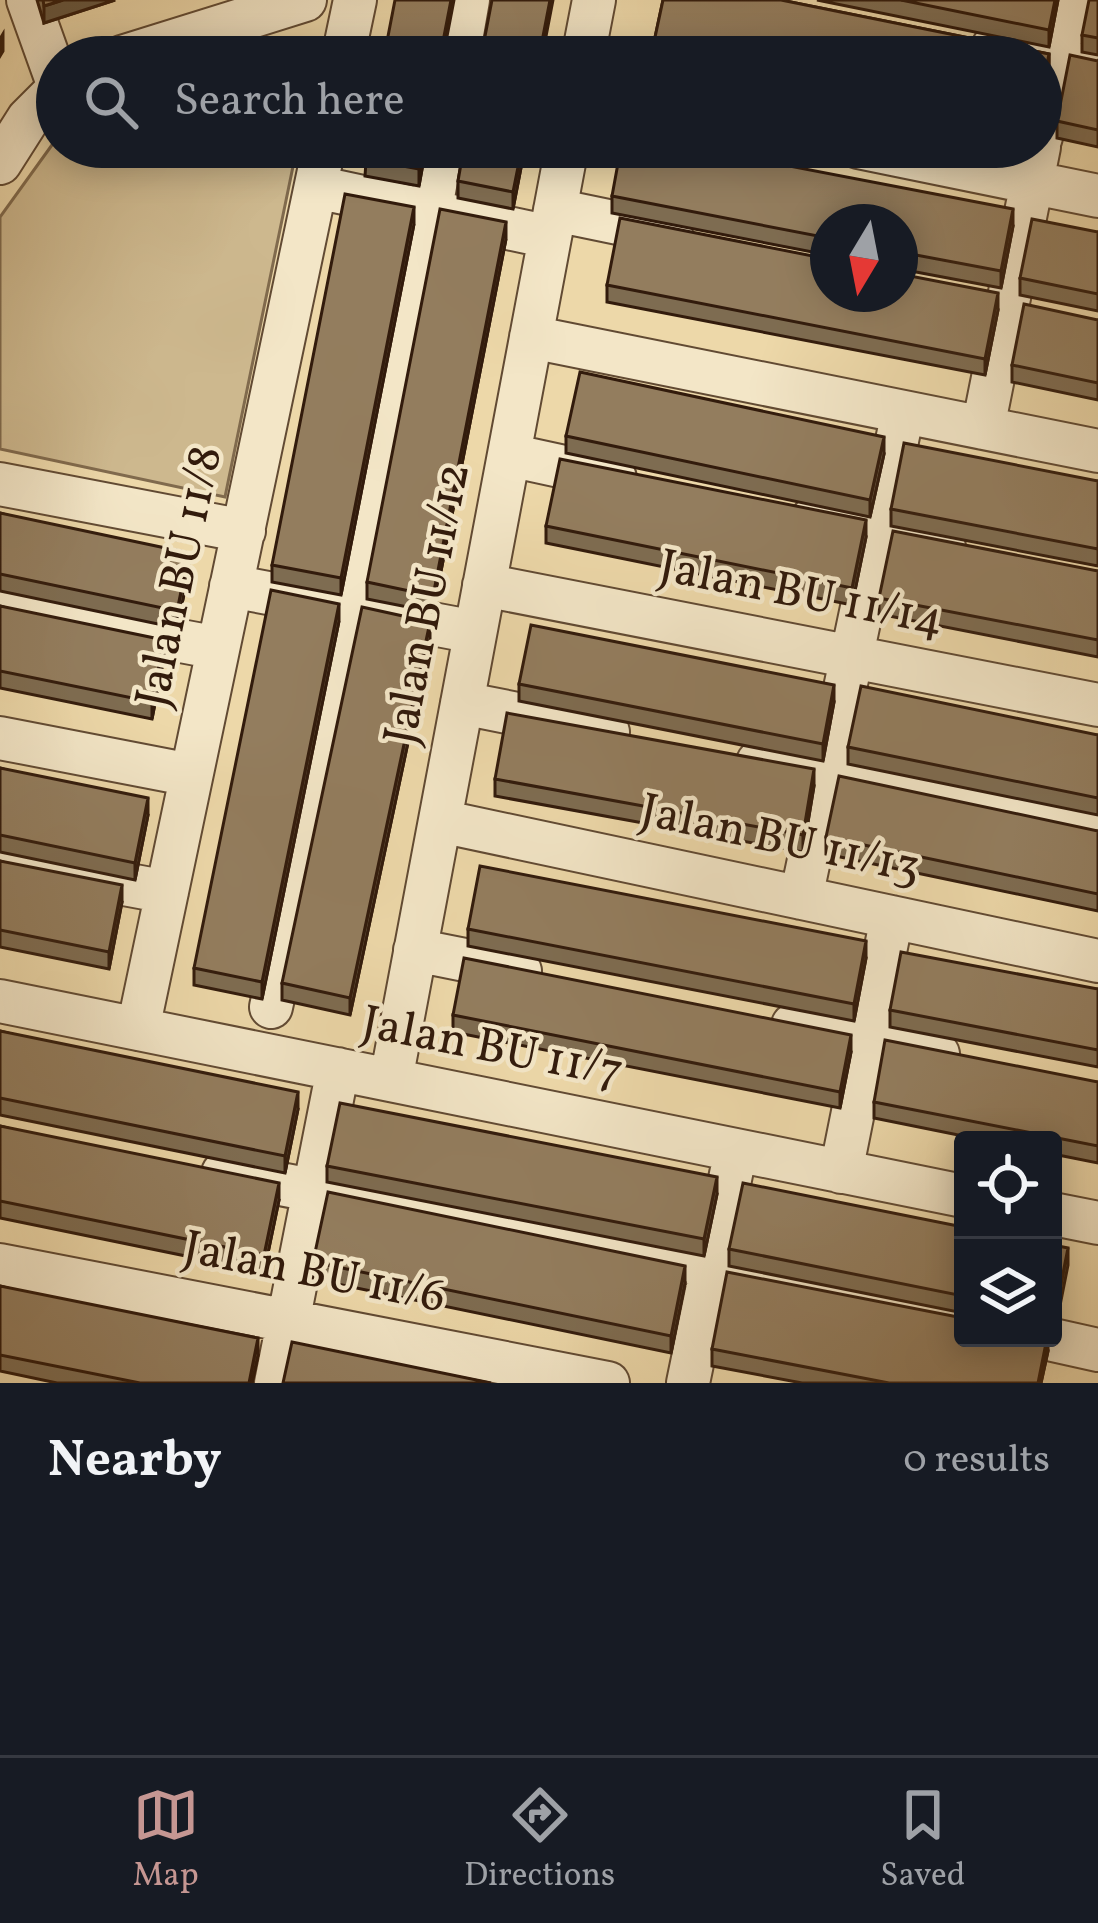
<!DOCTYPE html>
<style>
:root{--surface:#171b24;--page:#242831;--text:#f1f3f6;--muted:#9ea1a6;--line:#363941;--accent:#c59692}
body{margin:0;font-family:Vollkorn,serif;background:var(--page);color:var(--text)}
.controls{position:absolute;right:36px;bottom:36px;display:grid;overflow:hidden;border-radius:12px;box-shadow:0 6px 30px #0003}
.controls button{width:108px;height:108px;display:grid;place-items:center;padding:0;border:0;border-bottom:3px solid var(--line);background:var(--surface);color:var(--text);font:60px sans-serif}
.compass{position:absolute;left:810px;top:204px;width:108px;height:108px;border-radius:50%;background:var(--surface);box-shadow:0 6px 30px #0003;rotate:190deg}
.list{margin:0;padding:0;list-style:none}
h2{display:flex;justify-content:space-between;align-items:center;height:156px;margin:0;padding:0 48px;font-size:51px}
h2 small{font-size:39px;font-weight:400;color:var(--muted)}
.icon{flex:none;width:66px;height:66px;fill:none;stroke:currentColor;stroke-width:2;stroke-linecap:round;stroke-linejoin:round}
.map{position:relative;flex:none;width:1098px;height:1383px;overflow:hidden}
.search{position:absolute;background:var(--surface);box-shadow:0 6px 30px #0003;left:36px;right:36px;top:36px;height:132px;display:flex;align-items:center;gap:30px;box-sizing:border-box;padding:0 42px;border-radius:66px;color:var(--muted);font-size:45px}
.sheet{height:372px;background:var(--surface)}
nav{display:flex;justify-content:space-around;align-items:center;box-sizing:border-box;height:168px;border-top:3px solid var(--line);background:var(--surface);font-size:33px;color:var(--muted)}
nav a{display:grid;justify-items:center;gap:6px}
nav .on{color:var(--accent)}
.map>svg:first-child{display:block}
.green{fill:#cdb88e;stroke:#806a4d;stroke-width:3}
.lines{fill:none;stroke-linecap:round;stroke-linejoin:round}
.minor-casing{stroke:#614a33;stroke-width:46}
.minor{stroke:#f3e6c7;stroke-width:42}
.wall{fill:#7e6c51;stroke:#321b0c;stroke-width:3}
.shaded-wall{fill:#675842;stroke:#321b0c;stroke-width:3}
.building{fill:#937d5e;stroke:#321b0c;stroke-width:3}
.labels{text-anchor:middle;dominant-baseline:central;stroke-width:9;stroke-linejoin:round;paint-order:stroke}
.street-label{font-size:48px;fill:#321b0c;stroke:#f3e6c7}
</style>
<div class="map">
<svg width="1098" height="1383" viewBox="0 0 1098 1383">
<rect width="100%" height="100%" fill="#edd8a9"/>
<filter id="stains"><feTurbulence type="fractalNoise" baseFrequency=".00167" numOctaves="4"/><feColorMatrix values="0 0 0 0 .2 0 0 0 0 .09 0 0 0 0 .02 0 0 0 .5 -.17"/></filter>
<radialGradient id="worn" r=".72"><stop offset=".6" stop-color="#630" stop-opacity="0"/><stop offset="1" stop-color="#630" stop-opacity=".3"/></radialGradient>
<path class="green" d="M57,138V147H297L225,497L0,449V217Z"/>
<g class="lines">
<g class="minor-casing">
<path id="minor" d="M28,0L57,81
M993,47L1098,69
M122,57L305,0
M343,57L355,0
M458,57L468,0
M583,57L594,0
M1041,137L1068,0
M858,147L1098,196
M0,163L28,119L57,90
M316,187L550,237
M555,210L671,234
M531,337L1098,451
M983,428L1039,147
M509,455L615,478
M0,484L244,531
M812,519L944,547
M484,585L1098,705
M231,586L475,632
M0,607L218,648
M462,703L608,732
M0,738L191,775
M758,762L1098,829
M440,821L1098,961
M0,861L167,892
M801,898L903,412
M415,950L520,971
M0,1001L963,1196
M271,1007L359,610L442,147
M793,1025L938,1054
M138,1029L324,147
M391,1080L567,147
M841,1172L892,917
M223,1173L711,1267L963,1321
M1053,1214L1098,1223
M0,1265L608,1383
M1044,1338L1098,1350
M276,1383L338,1069
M688,1383L736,1150"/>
</g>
<use href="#minor" class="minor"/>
</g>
<path class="wall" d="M37,0H115L44,23Z
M663,0H781L1049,54V71L1041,110V57H654V42Z
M817,0H1058L1049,47Z
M1098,0V55L1082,52V35Z
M1098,61V147L1057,138V121Z
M367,147H426L419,186L365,176Z
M464,147H525L513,209L458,198V181Z
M612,196L1013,226L1001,288L900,269V222H828V255L612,213Z
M414,224L341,595L272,582V565Z
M1098,232V311L1020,295V278Z
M506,239L433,612L367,599V582Z
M607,285L998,310L985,375L607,302Z
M1098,320V400L1012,382V365Z
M566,436L884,454L870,517L566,453Z
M1098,481V566L891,526V509Z
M0,513L189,570L177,628L0,591Z
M546,526L866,537L852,605L546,543Z
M1098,571V657L879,614V598Z
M0,606L164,657L152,719L0,688Z
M339,621L262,999L194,985V968Z
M430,639L350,1015L282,1000V983Z
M519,684L834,702L823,761L519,701Z
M1098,735V815L848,764V747Z
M0,768L148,815L135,880L0,852Z
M495,779L814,786L803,852L495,796Z
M1098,831V911L826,854V837Z
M0,861L122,902L109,969L0,947Z
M468,929L866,958L854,1021L468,946Z
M1098,989V1067L890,1027V1010Z
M453,1015L851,1052L840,1108L453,1032Z
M0,1031L298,1109L285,1173L0,1115Z
M1098,1082V1163L1053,1154V1140H983L874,1118V1102Z
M0,1126L279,1200L264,1272L0,1218Z
M327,1166L717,1194L704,1256L327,1182Z
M963,1227V1313L729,1266V1249Z
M313,1262L685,1283L671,1353L313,1279Z
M0,1286L258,1355L252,1383H57L0,1371Z
M712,1349L1048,1351L1041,1383H802L712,1366Z"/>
<path class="shaded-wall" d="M63,0H115L44,23V6Z
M451,0H454L443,57H440Z
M550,0H553L542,57H539Z
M1055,0H1058L1049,47V30Z
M3,34V51L0,56V39Z
M1049,54V71L1041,110V93Z
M423,147H426L419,186V169Z
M522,147H525L513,209V192Z
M414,207V224L341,595V578Z
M1013,209V226L1001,288V271Z
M506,222V239L433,612V596Z
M998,293V310L985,375V359Z
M884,437V454L870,517V500Z
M866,520V537L852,605V588Z
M189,553V570L177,628V611Z
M339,604V621L262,999V982Z
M430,622V639L350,1015V998Z
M164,640V657L152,719V702Z
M834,685V702L823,761V744Z
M814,769V786L803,852V835Z
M148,798V815L135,880V863Z
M122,885V902L109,969V952Z
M866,941V958L854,1021V1004Z
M851,1035V1052L840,1108V1092Z
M298,1092V1109L285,1173V1156Z
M717,1177V1194L704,1256V1239Z
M279,1183V1200L264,1272V1255Z
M1068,1248V1265L1055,1331V1314Z
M685,1266V1283L671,1353V1336Z
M258,1338V1355L252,1383H249Z
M1048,1338V1351L1041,1383H1038Z"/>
<path class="building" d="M43,0H63L44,6Z
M395,0H451L440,57H384Z
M492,0H550L539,57H481Z
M663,0H781L1049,54L1041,93V57H730L654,42Z
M901,0H1055L1049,30Z
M1089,0H1098V38L1082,35Z
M1070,55L1098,61V130L1057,121Z
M367,147H423L419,169L365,159Z
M464,147H522L513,192L458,181Z
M621,147H691L1013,209L1001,271L900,252V222H828V238L612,196Z
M345,194L414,207L341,578L272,565Z
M440,209L506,222L433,596L367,582Z
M620,218L828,259V294H900V274L998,293L985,359L607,285Z
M1032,219L1098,232V294L1020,278Z
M1024,304L1098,320V383L1012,365Z
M580,372L884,437L870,500L566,436Z
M904,443L1098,481V549L891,509Z
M560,459L866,520L852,588L546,526Z
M0,513L189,553L177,611L0,574Z
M893,531L1098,571V640L879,598Z
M271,590L339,604L262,982L194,968Z
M0,606L164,640L152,702L0,671Z
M362,607L430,622L350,998L282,983Z
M531,625L834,685L823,744L519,684Z
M861,686L1098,735V798L848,747Z
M507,713L814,769L803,835L495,779Z
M0,768L148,798L135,863L0,835Z
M839,776L1098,831V894L826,837Z
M0,861L122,885L109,952L0,930Z
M480,866L866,941L854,1004L468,929Z
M901,952L1098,989V1050L890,1010Z
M464,958L851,1035L840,1092L453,1015Z
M0,1031L298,1092L285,1156L0,1098Z
M885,1040L1098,1082V1146L874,1102Z
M340,1103L717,1177L704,1239L327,1166Z
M0,1126L279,1183L264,1255L0,1201Z
M743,1183L963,1227V1296L729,1249Z
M328,1192L685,1266L671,1336L313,1262Z
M1053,1245L1068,1248L1055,1314H1053Z
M727,1272L963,1318V1338H1047L1038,1383H889L712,1349Z
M0,1286L258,1338L249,1383H140L0,1355Z
M292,1342L491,1383H283Z"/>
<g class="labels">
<g class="street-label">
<text transform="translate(181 577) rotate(-78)">Jalan BU 11/8</text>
<text transform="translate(801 595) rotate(11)">Jalan BU 11/14</text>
<text transform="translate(429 604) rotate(-79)">Jalan BU 11/12</text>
<text transform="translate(780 841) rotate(12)">Jalan BU 11/13</text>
<text transform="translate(492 1049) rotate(11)">Jalan BU 11/7</text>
<text transform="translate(314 1274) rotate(11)">Jalan BU 11/6</text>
</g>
</g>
<rect width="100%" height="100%" filter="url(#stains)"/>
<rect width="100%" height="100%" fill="url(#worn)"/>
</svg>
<div class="controls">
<button><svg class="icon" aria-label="locate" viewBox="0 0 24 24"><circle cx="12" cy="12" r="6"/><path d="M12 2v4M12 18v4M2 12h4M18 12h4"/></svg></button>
<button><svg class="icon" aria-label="layers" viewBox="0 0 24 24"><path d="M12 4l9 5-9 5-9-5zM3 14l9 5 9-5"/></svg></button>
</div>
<svg class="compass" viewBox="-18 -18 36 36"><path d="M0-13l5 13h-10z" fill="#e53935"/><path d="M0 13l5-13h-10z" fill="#9ea1a6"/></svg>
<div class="search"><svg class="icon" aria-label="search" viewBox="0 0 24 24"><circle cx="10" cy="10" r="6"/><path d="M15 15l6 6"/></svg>Search here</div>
</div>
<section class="sheet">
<h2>Nearby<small>0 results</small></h2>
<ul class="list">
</ul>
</section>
<nav>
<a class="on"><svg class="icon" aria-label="map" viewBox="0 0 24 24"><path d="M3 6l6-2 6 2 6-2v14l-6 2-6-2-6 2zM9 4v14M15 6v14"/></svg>Map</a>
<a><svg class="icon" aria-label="directions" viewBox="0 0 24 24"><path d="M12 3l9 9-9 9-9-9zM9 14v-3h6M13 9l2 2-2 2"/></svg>Directions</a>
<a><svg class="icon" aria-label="saved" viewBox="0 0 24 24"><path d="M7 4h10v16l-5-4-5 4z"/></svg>Saved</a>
</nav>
